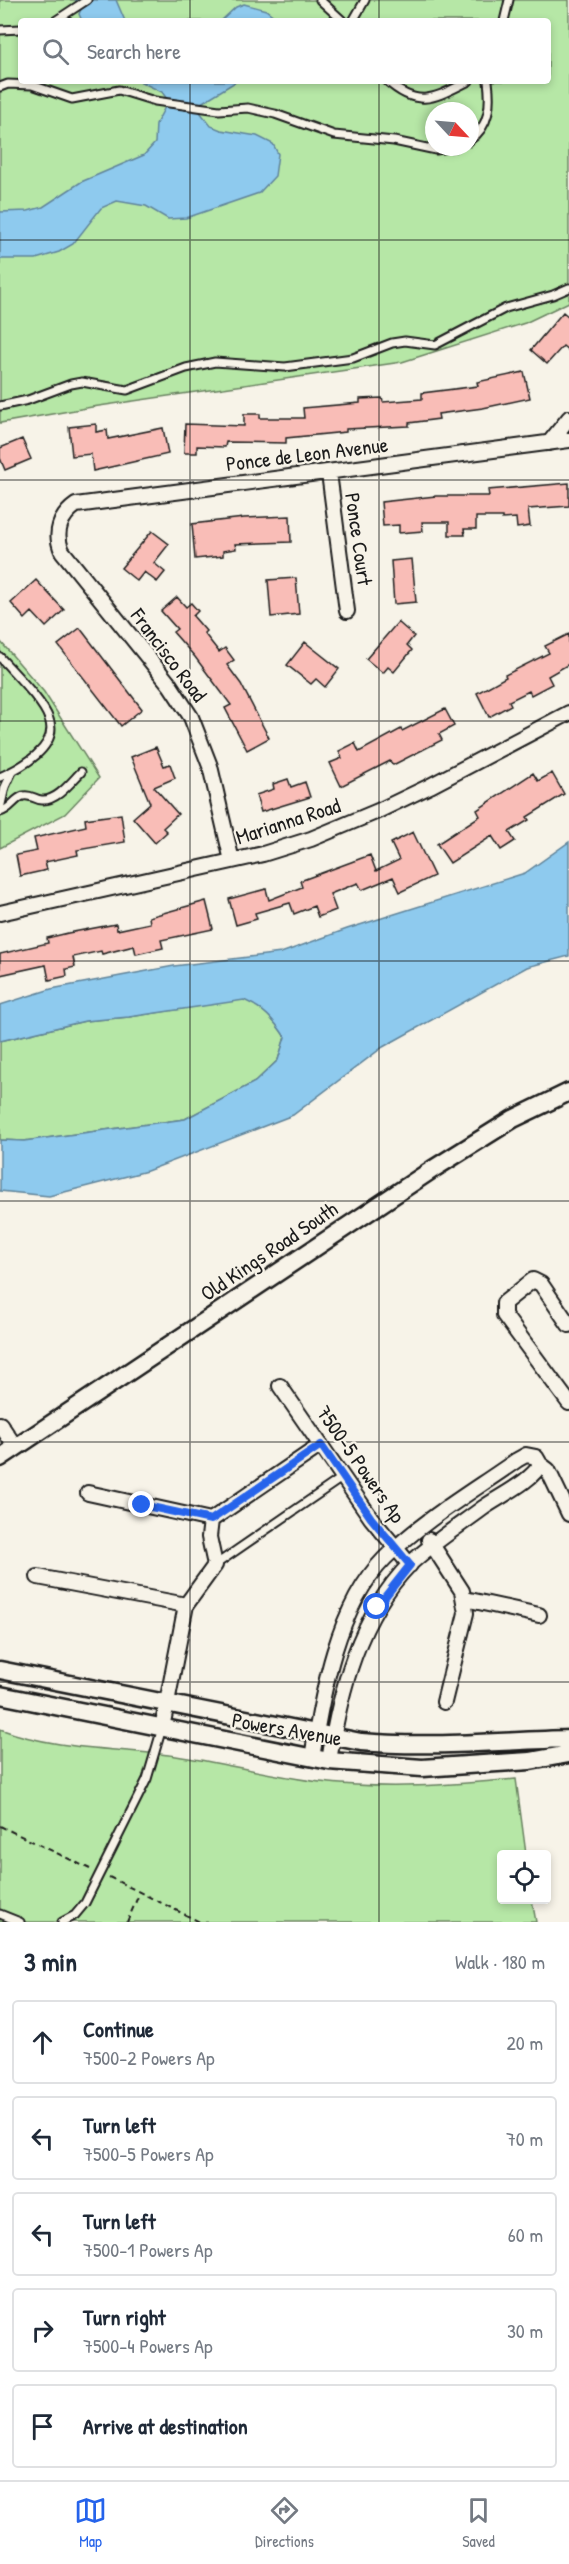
<!DOCTYPE html>
<meta charset="utf-8">
<style>
:root{--surface:#fff;--page:#f6f6f7;--text:#1f2937;--muted:#747a83;--line:#e0e1e3;--accent:#2563eb}
body{margin:0;font-family:"Patrick Hand",sans-serif;background:var(--page);color:var(--text)}
.controls{position:absolute;right:18px;bottom:18px;display:grid;overflow:hidden;border-radius:6px;box-shadow:0 3px 9px #0003}
.controls button{width:54px;height:54px;display:grid;place-items:center;padding:0;border:0;border-bottom:2px solid var(--line);background:var(--surface);color:var(--text);font:30px sans-serif}
.compass{position:absolute;left:425px;top:102px;width:54px;height:54px;border-radius:50%;background:var(--surface);box-shadow:0 3px 9px #0003;rotate:116deg}
.stop{position:absolute;width:18px;height:18px;margin:-14px;border:4px solid #2563eb;border-radius:50%;background:#fff}
.stop.end{background:#2563eb;border-color:#fff;box-shadow:0 2px 6px #0008}
.list{margin:0;padding:0;list-style:none}
h2{display:flex;justify-content:space-between;align-items:center;height:78px;margin:0;padding:0 24px;font-size:26px}
h2 small{font-size:20px;font-weight:400;color:var(--muted)}
.list li{display:grid;grid-template-columns:39px 1fr auto;gap:18px;align-items:center;box-sizing:border-box;height:84px;margin:0 12px 12px;padding:0 12px;border:2px solid var(--line);border-radius:6px}
.list b{display:block;font-size:22px;white-space:nowrap}
.list p{margin:0;font-size:20px;white-space:nowrap;color:var(--muted)}
.list em{font-size:20px;font-style:normal;color:var(--muted)}
.icon{flex:none;width:33px;height:33px;fill:none;stroke:currentColor;stroke-width:2;stroke-linecap:round;stroke-linejoin:round}
.map{position:relative;flex:none;width:569px;height:1922px;overflow:hidden}
.search{position:absolute;background:var(--surface);box-shadow:0 3px 9px #0003;left:18px;right:18px;top:18px;height:66px;display:flex;align-items:center;gap:15px;box-sizing:border-box;padding:0 21px;border-radius:6px;color:var(--muted);font-size:22px}
.sheet{height:558px;background:var(--surface)}
nav{display:flex;justify-content:space-around;align-items:center;box-sizing:border-box;height:84px;border-top:2px solid var(--line);background:var(--surface);font-size:16px;color:var(--muted)}
nav a{display:grid;justify-items:center;gap:3px}
nav .on{color:var(--accent)}
.map>svg:first-child{display:block}
.green{fill:#b6e7a6;stroke:#698261;stroke-width:1.5;fill-rule:evenodd}
.water{fill:#8ecaee;stroke:#60849a;stroke-width:1.5}
.building{fill:#f9bdb7;stroke:#1c1c1c;stroke-width:1.5}
.lines{fill:none;stroke-linecap:round;stroke-linejoin:round}
.service-casing{stroke:#1c1c1c;stroke-width:11}
.minor-casing{stroke:#1c1c1c;stroke-width:18}
.tertiary-casing{stroke:#1c1c1c;stroke-width:21}
.path{stroke:#1c1c1c;stroke-width:2;stroke-dasharray:6 4.5;stroke-linecap:butt}
.service{stroke:#f7f3e8;stroke-width:7}
.minor{stroke:#f7f3e8;stroke-width:14}
.tertiary{stroke:#f7f3e8;stroke-width:16}
.route{stroke:#2563eb;stroke-width:8}
.grid{fill:none;stroke:#1c1c1c;stroke-width:1.5;stroke-opacity:0.55}
.labels{text-anchor:middle;dominant-baseline:central;stroke-width:4.5;stroke-linejoin:round;paint-order:stroke}
.street-label{font-size:21px;fill:#1c1c1c;stroke:#f7f3e8}
</style>
<div class="map">
<svg width="569" height="1922" viewBox="0 0 569 1922">
<rect width="100%" height="100%" fill="#f7f3e8"/>
<filter id="ink" filterUnits="userSpaceOnUse"><feTurbulence type="fractalNoise" baseFrequency=".0167" numOctaves="2"/><feDisplacementMap in="SourceGraphic" scale="12" xChannelSelector="R" yChannelSelector="G"/><feConvolveMatrix kernelMatrix="1 2 1 2 8 2 1 2 1" color-interpolation-filters="sRGB"/></filter>
<g filter="url(#ink)">
<path class="green" d="M0,0H569V302L525,323L402,362L92,407L0,423ZM21,21H548V81H21ZM434,111H470V147H434Z
M0,641L44,692L99,778L65,814L0,848Z
M245,999C263,1008 274,1020 285,1037L278,1060L255,1082L185,1119L24,1141L0,1140V1041L85,1021L129,1017Z
M0,1729C55,1750 118,1748 176,1756C224,1763 271,1776 320,1782C386,1790 450,1785 516,1779L526,1854H502V1900H532L536,1922H0Z"/>
<path class="water" d="M75,0H116L125,21H82L79,14L82,7L80,1Z
M244,4L266,10L280,21H221L236,7Z
M139,81H237L201,103L200,112L211,126L221,130L257,136L273,144L278,154L275,176L259,193L186,218L168,219L146,206L117,201L101,208L73,244L59,252L36,259H0V212L28,211L43,207L81,182L144,155L155,143L156,124L166,105L167,99L162,92Z
M569,842V956L527,967L383,1047L293,1115L147,1171L49,1196L0,1191V1140L24,1141L185,1119L255,1082L278,1060L285,1037C274,1020 263,1008 244,1000L129,1017L85,1021L0,1041V1005L51,989L174,966L281,953L347,929L525,873Z"/>
<path class="building" d="M563,312L569,317V351L563,346L547,364L531,350Z
M524,372L530,398L483,408L438,414L439,419L409,423V426L346,429V432L286,438V443L226,442L225,447L197,446V453H184L185,424L244,426V414H260V418H304L303,408L360,403V399L382,398L383,402L422,399V393L478,386L477,382Z
M96,424V432L107,430L108,439L163,428L168,454L93,471L91,454L72,456L69,427Z
M22,439L31,459L5,470L0,458V448Z
M569,483V506L528,509L530,526L517,528L516,518L502,519V517H476V529H464L465,535H449V522H422L423,531L399,533V525L383,526L381,502L436,496H489L488,490Z
M290,516L291,542L235,544L236,549L223,551V556L195,559L192,524L244,518Z
M152,531L169,544L154,563L165,572L157,582L144,572L137,581L121,568Z
M412,559L416,602L394,604L391,561Z
M296,578L299,614L271,617L268,580Z
M36,580L64,610L46,627L32,612L25,619L11,603Z
M177,597L186,607L191,603L198,611L193,616L206,631L204,633L219,652L225,648L234,660L227,665L241,684L269,738L247,750L225,708L231,705L195,657L173,632L177,629L161,611Z
M398,622L414,636L407,645L412,650L394,672L388,667L383,673L366,659Z
M80,628L142,709L121,726L58,645Z
M569,634V664L548,676L552,684L531,695L529,691L509,701L511,705L489,717L477,693L506,677L505,675L549,653L545,646Z
M305,642L339,669L325,687L316,679L311,684L287,665Z
M445,709L454,726L439,734L442,740L393,765L390,761L341,786L330,763L342,758L339,751L355,743L359,752L401,729L402,731Z
M156,747L164,766L170,764L175,778L154,787L178,814L163,828L167,832L155,843L133,818L150,803L131,757Z
M533,773L538,781L552,773L564,794L527,817L529,820L509,832L515,841L501,850L492,836L450,863L437,844L480,816L477,810Z
M288,779L291,787L305,782L310,797L261,812L256,795L274,789L273,784Z
M121,814L125,842L77,850L78,855L45,862L47,870L20,876L16,855L37,851L34,838L86,826L85,819Z
M413,832L434,876L400,892L393,877L362,890L358,883L330,894L336,910L318,917L314,906L294,914L290,903L255,913L257,919L236,925L229,899L266,889L269,900L302,887L300,881L370,855L376,871L399,860L391,843Z
M206,901L213,929L161,940L163,948L136,954L134,946L102,954L101,951L73,957L75,967L66,969L67,976L49,980L46,965L0,975V954L48,943L47,938L68,933L116,924L117,930L150,923L149,917Z"/>
<g class="lines">
<g class="service-casing">
<path id="service" d="M320,0L343,21
M55,21L87,0
M353,21L365,0
M504,21L509,0
M0,30L21,29
M387,81C419,110 436,97 469,81
M0,87L8,84L32,85L72,99L119,90L155,101L219,110L248,108L275,114L334,135L394,141L436,150L456,147
M470,140C490,126 491,104 488,81
M0,406L28,400L71,384L82,382L127,390L186,368L215,362L285,367L353,358L392,343L405,341L435,345L506,308L553,295L569,288
M0,657C13,672 43,701 49,719C60,747 20,768 0,777
M0,809L5,787L12,772
M0,812C10,810 14,799 23,796C31,794 35,800 42,800C57,801 71,782 81,772
M215,1565L343,1477
M0,1914L20,1922
M62,1922L75,1915L85,1903L147,1779L162,1728"/>
</g>
<g class="minor-casing">
<path id="minor" d="M549,443L569,418
M329,473L347,611
M232,861L210,766L191,717L170,685L62,551C54,533 60,516 76,505L569,440
M0,913L263,854L311,839L378,811L430,786L569,713
M569,1325L541,1284L533,1280L504,1303V1315L569,1403
M280,1386L371,1518L410,1565
M0,1424L16,1448
M540,1464L548,1470L569,1514
M88,1493L211,1520
M429,1540L462,1591L466,1613L444,1702
M38,1577L186,1605
M465,1599L539,1615
M162,1728L186,1605L215,1565L209,1537L211,1520L321,1445
M312,1758C322,1694 337,1606 385,1558C423,1520 473,1491 517,1460L526,1455L536,1457L540,1464C534,1480 498,1497 483,1508C459,1526 432,1543 410,1564C359,1616 340,1691 329,1761"/>
</g>
<g class="tertiary-casing">
<path id="tertiary" d="M0,1458L433,1169L513,1119L569,1092
M0,1670L361,1742C431,1748 499,1741 569,1739
M0,1695L329,1761L422,1768L530,1761L569,1754"/>
</g>
<path class="path" d="M0,1826L90,1869
M109,1877L200,1922
M127,1922L140,1892"/>
<use href="#service" class="service"/>
<use href="#minor" class="minor"/>
<use href="#tertiary" class="tertiary"/>
</g>
</g>
<g class="lines" filter="url(#ink)">
<path class="route" d="M142,1505L211,1520L321,1445L371,1518L410,1565L377,1607"/>
</g>
<path class="grid" d="M190,0V21M379,0V21M190,81V1922M379,81V1922M0,240H569M0,480H569M0,721H569M0,961H569M0,1201H569M0,1442H569M0,1682H569"/>
<g class="labels">
<g class="street-label">
<text transform="translate(307 454) rotate(-7)">Ponce de Leon Avenue</text>
<text transform="translate(359 539) rotate(82)">Ponce Court</text>
<text transform="translate(169 655) rotate(53)">Francisco Road</text>
<text transform="translate(288 821) rotate(-18)">Marianna Road</text>
<text transform="translate(269 1251) rotate(-34)">Old Kings Road South</text>
<text transform="translate(361 1464) rotate(55)">7500-5 Powers Ap</text>
<text transform="translate(287 1729) rotate(10)">Powers Avenue</text>
</g>
</g>
</svg>
<div class="controls">
<button><svg class="icon" aria-label="locate" viewBox="0 0 24 24"><circle cx="12" cy="12" r="6"/><path d="M12 2v4M12 18v4M2 12h4M18 12h4"/></svg></button>
</div>
<svg class="compass" viewBox="-18 -18 36 36"><path d="M0-13l5 13h-10z" fill="#e53935"/><path d="M0 13l5-13h-10z" fill="#747a83"/></svg>
<div class="stop" style="left:377px;top:1607px"></div>
<div class="stop end" style="left:142px;top:1505px"></div>
<div class="search"><svg class="icon" aria-label="search" viewBox="0 0 24 24"><circle cx="10" cy="10" r="6"/><path d="M15 15l6 6"/></svg>Search here</div>
</div>
<section class="sheet">
<h2>3 min<small>Walk · 180 m</small></h2>
<ul class="list">
<li><svg class="icon" aria-label="ahead" viewBox="0 0 24 24"><path d="M12 20V5M6 11l6-6 6 6"/></svg><div><b>Continue</b><p>7500-2 Powers Ap</p></div><em>20 m</em></li>
<li><svg class="icon" aria-label="left" viewBox="0 0 24 24"><path d="M17 20v-9H6M10 6l-5 5 5 5"/></svg><div><b>Turn left</b><p>7500-5 Powers Ap</p></div><em>70 m</em></li>
<li><svg class="icon" aria-label="left" viewBox="0 0 24 24"><path d="M17 20v-9H6M10 6l-5 5 5 5"/></svg><div><b>Turn left</b><p>7500-1 Powers Ap</p></div><em>60 m</em></li>
<li><svg class="icon" aria-label="right" viewBox="0 0 24 24"><path d="M7 20v-9h11M14 6l5 5-5 5"/></svg><div><b>Turn right</b><p>7500-4 Powers Ap</p></div><em>30 m</em></li>
<li><svg class="icon" aria-label="arrive" viewBox="0 0 24 24"><path d="M6 21V4h12l-3 4 3 4H6"/></svg><div><b>Arrive at destination</b></div></li>
</ul>
</section>
<nav>
<a class="on"><svg class="icon" aria-label="map" viewBox="0 0 24 24"><path d="M3 6l6-2 6 2 6-2v14l-6 2-6-2-6 2zM9 4v14M15 6v14"/></svg>Map</a>
<a><svg class="icon" aria-label="directions" viewBox="0 0 24 24"><path d="M12 3l9 9-9 9-9-9zM9 14v-3h6M13 9l2 2-2 2"/></svg>Directions</a>
<a><svg class="icon" aria-label="saved" viewBox="0 0 24 24"><path d="M7 4h10v16l-5-4-5 4z"/></svg>Saved</a>
</nav>
